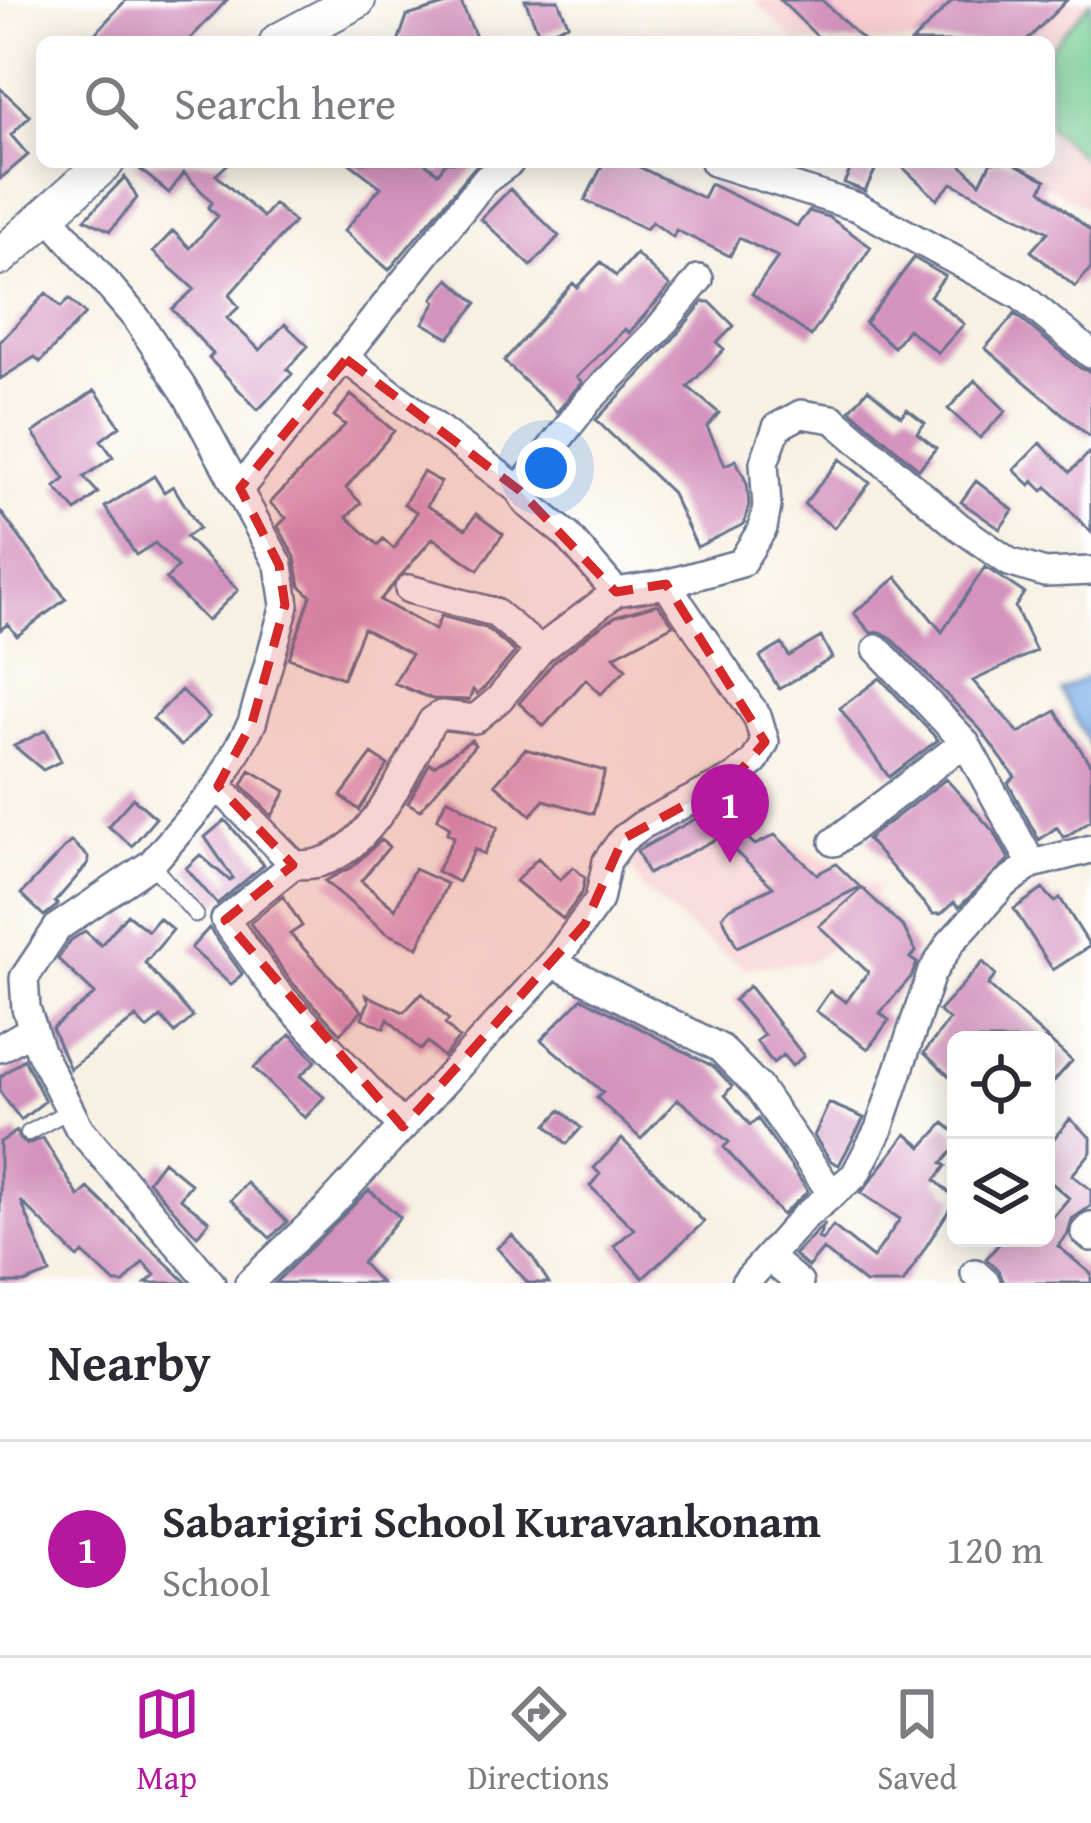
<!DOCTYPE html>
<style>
:root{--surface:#fff;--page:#f2f2f3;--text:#2b2b33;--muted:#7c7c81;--line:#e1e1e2;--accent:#b5179e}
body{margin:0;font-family:"Gentium Book Plus",serif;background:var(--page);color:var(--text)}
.controls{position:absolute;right:36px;bottom:36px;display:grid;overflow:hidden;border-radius:18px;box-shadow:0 6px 30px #0003}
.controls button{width:108px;height:108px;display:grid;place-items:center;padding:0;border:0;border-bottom:3px solid var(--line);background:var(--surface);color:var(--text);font:60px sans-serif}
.you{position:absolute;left:546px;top:468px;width:42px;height:42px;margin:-30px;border:9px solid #fff;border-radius:50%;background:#1a73e8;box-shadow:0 0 0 18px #1a73e833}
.badge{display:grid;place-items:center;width:78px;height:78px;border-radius:50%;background:var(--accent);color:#fff;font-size:39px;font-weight:700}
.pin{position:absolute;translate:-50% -99px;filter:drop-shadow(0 3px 6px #0008)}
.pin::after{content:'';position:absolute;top:63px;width:42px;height:36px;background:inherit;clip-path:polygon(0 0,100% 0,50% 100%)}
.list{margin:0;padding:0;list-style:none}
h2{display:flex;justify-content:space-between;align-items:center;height:156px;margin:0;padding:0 48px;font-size:51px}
h2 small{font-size:39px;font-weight:400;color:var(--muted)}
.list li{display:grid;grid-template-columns:78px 1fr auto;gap:36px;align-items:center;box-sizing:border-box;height:216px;padding:0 48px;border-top:3px solid var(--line)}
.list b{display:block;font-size:45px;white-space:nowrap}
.list p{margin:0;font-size:39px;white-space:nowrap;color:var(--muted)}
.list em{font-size:39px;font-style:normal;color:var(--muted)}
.icon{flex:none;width:66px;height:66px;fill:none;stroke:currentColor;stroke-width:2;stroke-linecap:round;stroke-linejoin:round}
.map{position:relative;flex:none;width:1091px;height:1283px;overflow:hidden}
.search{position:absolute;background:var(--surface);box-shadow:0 6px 30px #0003;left:36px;right:36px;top:36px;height:132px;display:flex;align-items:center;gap:30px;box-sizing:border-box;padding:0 42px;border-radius:18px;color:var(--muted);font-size:45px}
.sheet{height:372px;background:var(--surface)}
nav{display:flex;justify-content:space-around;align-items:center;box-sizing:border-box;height:168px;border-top:3px solid var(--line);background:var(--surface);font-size:33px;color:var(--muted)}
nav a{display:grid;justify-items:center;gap:6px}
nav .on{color:var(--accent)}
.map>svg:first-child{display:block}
.built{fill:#f7cfd1}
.green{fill:#71cb91;stroke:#467d78;stroke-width:3}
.water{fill:#7aaee7;stroke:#4a6ea2;stroke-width:3}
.building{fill:#d493be}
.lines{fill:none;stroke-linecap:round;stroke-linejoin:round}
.lane-casing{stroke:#68738d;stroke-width:18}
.street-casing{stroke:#68738d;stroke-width:32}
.secondary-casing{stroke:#68738d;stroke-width:40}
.lane{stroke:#fff;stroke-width:14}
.street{stroke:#fff;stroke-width:27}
.secondary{stroke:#fff;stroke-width:36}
.marked{fill:#d62828;fill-opacity:0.2;stroke:#d62828;stroke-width:9;stroke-dasharray:24 15;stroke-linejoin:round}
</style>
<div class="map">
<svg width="1091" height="1283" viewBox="0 0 1091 1283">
<rect width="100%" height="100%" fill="#fff"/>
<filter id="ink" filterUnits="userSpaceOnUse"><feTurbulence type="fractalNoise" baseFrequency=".00833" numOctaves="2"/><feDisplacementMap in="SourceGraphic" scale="24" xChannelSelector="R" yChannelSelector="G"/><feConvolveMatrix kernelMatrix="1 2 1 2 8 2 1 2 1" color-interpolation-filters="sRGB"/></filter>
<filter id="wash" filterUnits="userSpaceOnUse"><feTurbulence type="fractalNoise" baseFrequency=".004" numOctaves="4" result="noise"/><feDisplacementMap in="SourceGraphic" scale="48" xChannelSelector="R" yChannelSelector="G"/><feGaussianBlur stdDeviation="2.7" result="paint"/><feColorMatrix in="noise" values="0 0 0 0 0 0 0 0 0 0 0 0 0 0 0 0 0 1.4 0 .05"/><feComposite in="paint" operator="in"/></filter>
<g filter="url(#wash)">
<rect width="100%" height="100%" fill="#f7f1e3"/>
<path class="built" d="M753,0H1091V210L1004,162H1049V42H796Z
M705,795L878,888L861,928L812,961L745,968L699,937L641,887L616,838Z"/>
<path class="green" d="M1091,1V165L1049,128V49Z"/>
<path class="water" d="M1091,675V749L1061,691Z"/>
<g id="blocks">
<path class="building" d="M126,0H227L187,42H87Z
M460,0L478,42H398L407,16Z
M525,0H558L568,24L540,36Z
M780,0H822L865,42H823Z
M953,0H1067L1025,42H912Z
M0,88L30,116L11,135L28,155L0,179Z
M131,162H230L216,175L263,217L274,204L294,222L229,295L239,307L227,318L260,350L285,324L308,346L287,369L292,374L258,410L209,358L213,354L172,309L194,289L153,252L173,231L190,248L218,216L208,208L212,202L184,173L169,193Z
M348,162H424L438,173L446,162H479L389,270L344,231L381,187Z
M604,162H629L703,198L710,184L797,226L809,211L829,217L871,247L811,336L752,294L778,257L739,238L730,256L676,230L673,237L652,222L646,229L585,200Z
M854,162H879L865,191L844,183Z
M897,162H958L980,183L991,162H1011L1046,180L1041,190L1091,231V268L1075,287L1031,251L1048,232L952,183L937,199Z
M125,177L137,198L110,231L85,219Z
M510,189L559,236L531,266L481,219Z
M636,254L670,286L629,333L625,329L577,377L582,382L557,412L504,361L573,283L577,287L601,262L616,276Z
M914,258L945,276L930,296L964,324L938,353L908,329L894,347L865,323Z
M449,279L477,303L449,338L423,323L436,302L433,298Z
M46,293L61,307L69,299L85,314L40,362L35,357L0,379V342Z
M703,302H710L734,326L717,343L724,349L688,387L719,413L707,427L725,465L736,460L747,484L749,505L744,524L697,547L672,493L596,420L669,344Z
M1015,314L1080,368L1091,372V438L985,348Z
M975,380L1006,411L980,438L948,409Z
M868,389L901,416L907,409L925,423L917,433L936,448L919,469L850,410Z
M95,390L120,426L101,440L113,457L84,477L98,493L76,511L55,487L65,479L33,433Z
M351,395L394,431L346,488L361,503L347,517L378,545L383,539L394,549L417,512L404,504L423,472L441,482L427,506L466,529L476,514L503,534L478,570L433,538L380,600L435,630L441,616L486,628L515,652L486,686L477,694L473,690L469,700L432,699L394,683L411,654L363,628L343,678L289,658L311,596L300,586L295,557L278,526L286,518L270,503L345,425L334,416Z
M1040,443L1070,472L1091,451V532L1047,487L1043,491L1033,481L1030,485L1014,470Z
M840,459L870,483L834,528L804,504Z
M154,476L164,492L173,486L199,528L186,537L238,590L207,621L166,579L178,567L155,543L136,555L105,507Z
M976,481L1013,510L1000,529L961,502Z
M0,511L66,599L17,636L8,624L0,630Z
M985,567L1024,593L1015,607L1036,651L973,681L1019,733L1056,711L1091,766V820L1067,836L1063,837L1057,827L1039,840L1008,783L1015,777L980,729L890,637L881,632L871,633L854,613L897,577L942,632Z
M658,604L673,625L614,656L626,669L601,694L586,679L544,726L519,703L553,663L591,633L616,616Z
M821,637L832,658L779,689L760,657L782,644L789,656Z
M880,678L938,740L889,777L840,708Z
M181,690L209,717L181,746L153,719Z
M46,730L61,761L43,770L14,746Z
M471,740L475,745L420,810L408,803L430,763L434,766Z
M525,749L605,771L593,814L544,800L531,815L495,784Z
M372,754L388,765L359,810L341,796Z
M250,770L286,791L272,816L242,785Z
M946,779L995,833L1009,859L959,907L954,902L941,914H933L867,839Z
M133,798L156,818L132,846L108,826Z
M447,798L498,827L484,854L475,849L458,882L437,871L454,837L447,833L450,827L437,819Z
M715,808L755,845L775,835L817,874L836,864L860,887L737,947L722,916L730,908L773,887L720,837L648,874L637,851Z
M225,820L264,865L217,904L186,868L200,855L230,881L233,878L205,837Z
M381,840L389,847L361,881L395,909L414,869L447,884L418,947L386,933L325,881L352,867Z
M71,841L88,857V864L55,902L58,905L44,916L21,894Z
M538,858L560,880L573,867L585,878L582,893L563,919L516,881Z
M862,888L904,928L916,952L910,958L917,963L911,977L880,1013L889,1020L868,1049L816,1011L830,991L846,1002L868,972L819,926Z
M1043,889L1055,902L1060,898L1090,946L1053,970L1014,909Z
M283,896L302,926L290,934L362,1011L340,1033L290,980L250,923Z
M127,914L148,931L159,918L173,930L145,963L193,1017L175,1033L161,1017L147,1029L136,1017L70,1069L52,1028L95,994L58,959L71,940L85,931L101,945Z
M209,928L242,974L231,985L191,948Z
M983,962L996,975L988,985L1072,1061L1046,1090V1040H956V1082L924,1053L949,1020L939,1011Z
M749,986L804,1056L792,1066L783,1055L773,1063L756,1041L764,1035L734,1000Z
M422,993L449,1020L445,1024L459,1038L443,1057L428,1042L420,1050L388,1019L384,1028L362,1018L369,1001L366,995L404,1012Z
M582,998L714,1067L732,1086L725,1095L750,1125L758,1119L808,1191L782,1215L724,1147L729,1142L678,1099L641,1139L597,1098L603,1092L541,1040Z
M291,1034L316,1061L300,1076L324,1097L305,1118L254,1068Z
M24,1059L45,1101L21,1120L0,1092V1077Z
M829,1103L864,1118L839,1165L831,1161L814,1136Z
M561,1110L581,1128L567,1144L547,1125Z
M1070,1119L1091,1138V1152L1072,1175L1091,1190V1206L1072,1219L1068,1234L1058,1246L1091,1274V1283H1004L999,1271L986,1259L1004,1238H1046V1225L1069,1198L1046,1178V1148Z
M944,1123L956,1133V1147L942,1163L946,1166L935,1180L956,1199L903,1283H865L823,1249L808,1267L794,1255L825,1223L818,1238L822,1240L833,1226L873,1258L900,1219L861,1193L906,1134L922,1147Z
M17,1131L19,1139L27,1144L43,1138L79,1197L88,1188L187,1283H146L155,1275L143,1262L124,1283H115L83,1253L78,1258L21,1201L50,1273L24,1283H0V1142Z
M622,1139L704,1222L643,1278L614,1246L634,1229L590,1186L600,1174L594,1168Z
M163,1161L191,1184L180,1198L209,1221L197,1236L148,1181Z
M247,1183L287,1222L270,1238L231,1200Z
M369,1190L400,1217L362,1263L381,1283H275Z
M512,1235L533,1258L549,1283H528L497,1248Z"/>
</g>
</g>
<g filter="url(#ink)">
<use href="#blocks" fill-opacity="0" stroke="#68738d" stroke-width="3"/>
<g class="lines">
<g class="lane-casing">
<path id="lane" d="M151,864L196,915
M28,1133L70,1110"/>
</g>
<g class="street-casing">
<path id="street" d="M714,162L857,207L1021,296L1091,354
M48,215L137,319L187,395L279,565L285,605L252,723L218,786L151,864L58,927L24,978L26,1008L40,1051L79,1128L211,1283
M346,359L519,490L527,503L567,535L616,592L540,650L494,612L409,589
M240,488L484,181L510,162
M519,490L588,401L656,332L699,279
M616,592L666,584L741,563L763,528L767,506L764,463L777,427L801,414L833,419L958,526L1009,562L1045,573L1091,571
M877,649L965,742L1032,864
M218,786L294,864C363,875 406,767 432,721L441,715L475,719L499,699L540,650
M834,842L965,742
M294,864L225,920L276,991L403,1127
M553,963L720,1048L758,1087L832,1194
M0,1048L33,1029
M1091,1226L1085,1232L1091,1237
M769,1258L799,1283
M975,1273L986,1283
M249,1283L327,1209L553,963L599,900L607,861L623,839L642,825L734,778L754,762L765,742L758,718L666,584
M745,1283L803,1218L855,1175L879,1129L931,974L951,942L1003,885L1032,864L1091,849"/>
</g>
<g class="secondary-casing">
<path id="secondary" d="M278,42L357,0
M0,257L106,162"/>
</g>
<use href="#lane" class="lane"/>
<use href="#street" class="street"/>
<use href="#secondary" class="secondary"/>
</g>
</g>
<path class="marked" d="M346,359L519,490L616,592L666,584L765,742L734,778L623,839L585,924L403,1127L225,920L293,865L218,786L252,723L285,605L279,565L240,488Z"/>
</svg>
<div class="controls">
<button><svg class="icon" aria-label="locate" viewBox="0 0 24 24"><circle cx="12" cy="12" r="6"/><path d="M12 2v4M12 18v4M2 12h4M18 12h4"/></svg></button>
<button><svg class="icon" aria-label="layers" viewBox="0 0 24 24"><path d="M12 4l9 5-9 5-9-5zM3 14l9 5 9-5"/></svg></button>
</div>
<div class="you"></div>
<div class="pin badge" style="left:730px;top:863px">1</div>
<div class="search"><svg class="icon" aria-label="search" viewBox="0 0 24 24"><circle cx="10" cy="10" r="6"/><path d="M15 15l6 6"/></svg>Search here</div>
</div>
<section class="sheet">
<h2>Nearby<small></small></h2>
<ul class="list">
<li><span class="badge">1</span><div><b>Sabarigiri School Kuravankonam</b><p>School</p></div><em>120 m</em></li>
</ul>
</section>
<nav>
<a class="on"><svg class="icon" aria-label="map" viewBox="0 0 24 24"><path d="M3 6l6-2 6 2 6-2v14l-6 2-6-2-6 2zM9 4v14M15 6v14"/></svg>Map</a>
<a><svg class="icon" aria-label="directions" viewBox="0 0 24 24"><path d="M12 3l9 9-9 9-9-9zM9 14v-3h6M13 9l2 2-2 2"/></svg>Directions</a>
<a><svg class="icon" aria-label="saved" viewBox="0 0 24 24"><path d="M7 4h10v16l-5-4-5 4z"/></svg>Saved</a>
</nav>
